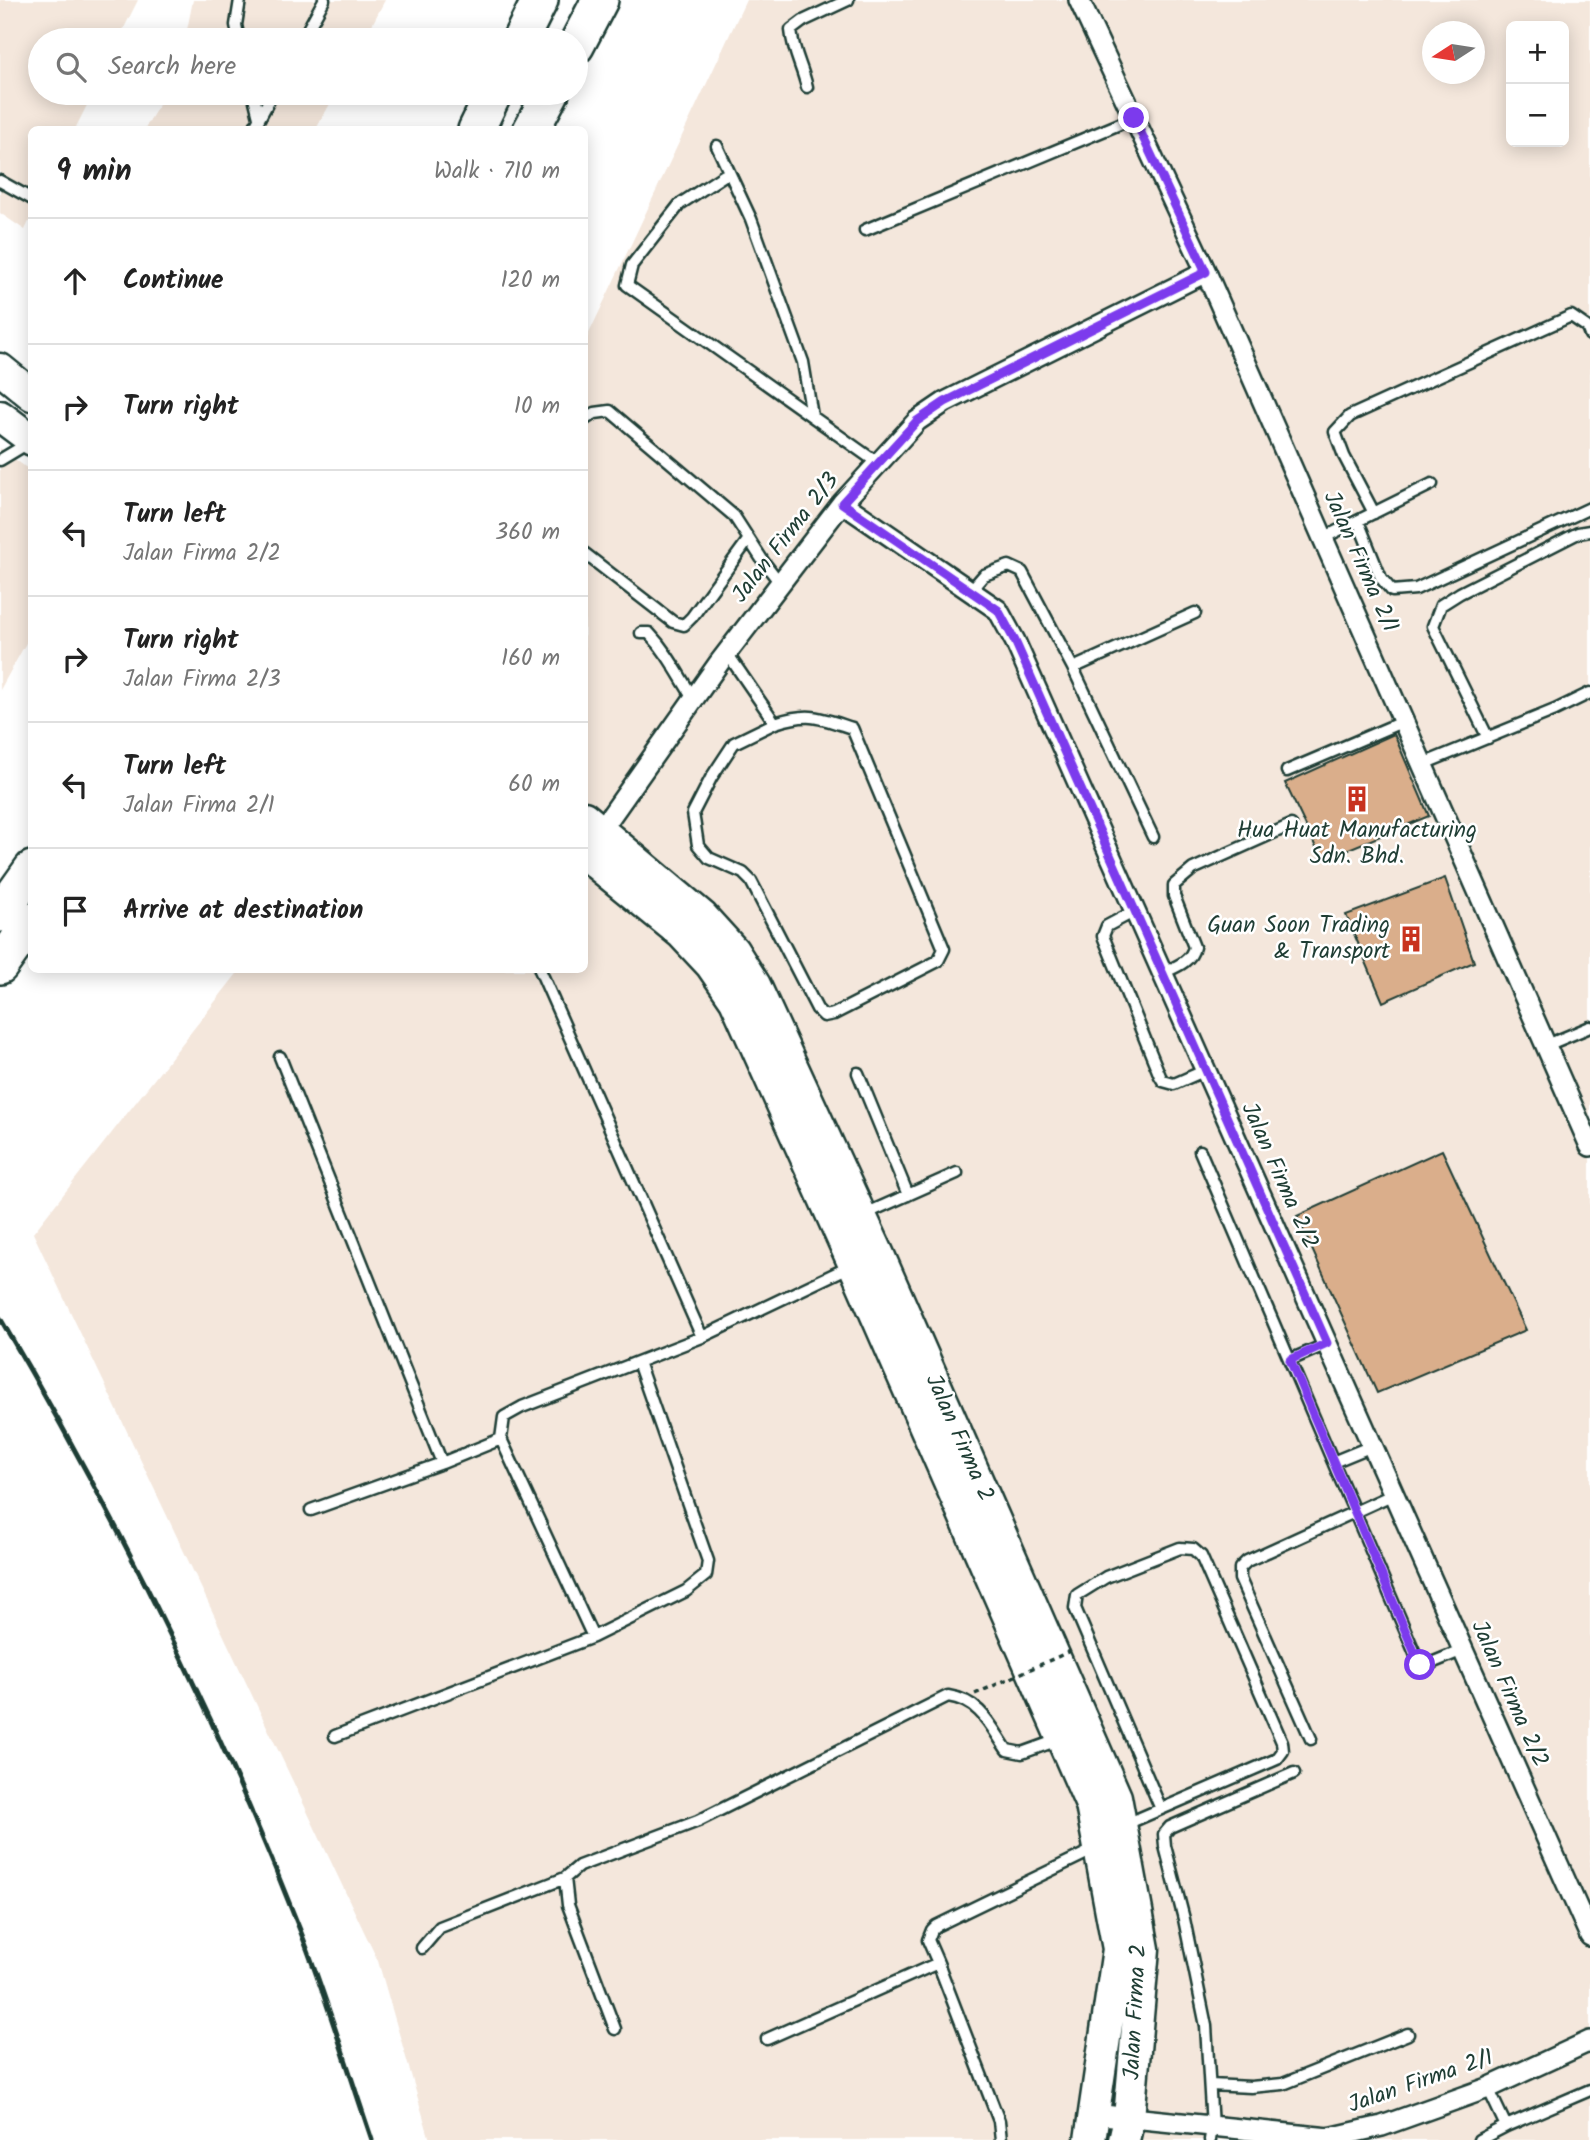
<!DOCTYPE html>
<meta charset="utf-8">
<style>
:root{--surface:#fff;--page:#f6f6f6;--text:#222;--muted:#767676;--line:#e0e0e0}
body{margin:0;font-family:Kalam,sans-serif;background:var(--page);color:var(--text)}
.controls{position:absolute;right:21px;top:21px;display:grid;overflow:hidden;border-radius:10px;box-shadow:0 4px 18px #0003}
.controls button{width:63px;height:63px;display:grid;place-items:center;padding:0;border:0;border-bottom:2px solid var(--line);background:var(--surface);color:var(--text);font:35px sans-serif}
.compass{position:absolute;left:1422px;top:21px;width:63px;height:63px;border-radius:50%;background:var(--surface);box-shadow:0 4px 18px #0003;rotate:258deg}
.stop{position:absolute;width:21px;height:21px;margin:-16px;border:5px solid #7c3aed;border-radius:50%;background:#fff}
.stop.end{background:#7c3aed;border-color:#fff;box-shadow:0 2px 7px #0008}
.list{margin:0;padding:0;list-style:none}
h2{display:flex;justify-content:space-between;align-items:center;height:91px;margin:0;padding:0 28px;font-size:30px}
h2 small{font-size:23px;font-weight:400;color:var(--muted)}
.list li{display:grid;grid-template-columns:46px 1fr auto;gap:21px;align-items:center;box-sizing:border-box;height:126px;padding:0 28px;border-top:2px solid var(--line)}
.list b{display:block;font-size:26px;white-space:nowrap}
.list p{margin:0;font-size:23px;white-space:nowrap;color:var(--muted)}
.list em{font-size:23px;font-style:normal;color:var(--muted)}
.icon{flex:none;width:38px;height:38px;fill:none;stroke:currentColor;stroke-width:2;stroke-linecap:round;stroke-linejoin:round}
.map{position:relative;flex:none;width:1590px;height:2140px;overflow:hidden}
.search{position:absolute;background:var(--surface);box-shadow:0 4px 18px #0003;left:28px;top:28px;width:560px;height:77px;display:flex;align-items:center;gap:18px;box-sizing:border-box;padding:0 24px;border-radius:38px;color:var(--muted);font-size:26px}
.panel{position:absolute;background:var(--surface);box-shadow:0 4px 18px #0003;left:28px;top:126px;width:560px;height:847px;border-radius:10px}
.map>svg:first-child{display:block}
.built{fill:#f4e7dc;fill-rule:evenodd}
.building{fill:#daae8b;stroke:#1f3d34;stroke-width:2}
.lines{fill:none;stroke-linecap:round;stroke-linejoin:round}
.lane-casing{stroke:#1f3d34;stroke-width:15}
.street-casing{stroke:#1f3d34;stroke-width:24}
.primary-casing{stroke:#1f3d34;stroke-width:35}
.highway-casing{stroke:#1f3d34;stroke-width:40}
.lane{stroke:#fff;stroke-width:10}
.street{stroke:#fff;stroke-width:19}
.primary{stroke:#fff;stroke-width:30}
.highway{stroke:#fff;stroke-width:35}
.rail{stroke:#1f3d34;stroke-width:5}
.path-bridge{stroke:#1f3d34;stroke-width:3.5;stroke-dasharray:5 5;stroke-linecap:butt}
.route{stroke:#7c3aed;stroke-width:9}
.labels{text-anchor:middle;dominant-baseline:central;stroke-width:5;stroke-linejoin:round;paint-order:stroke}
.street-label{font-size:23px;fill:#1f3d34;stroke:#fff}
.poi-label{font-size:23px;fill:#1f3d34;stroke:#fff}
</style>
<div class="map">
<svg width="1590" height="2140" viewBox="0 0 1590 2140">
<rect width="100%" height="100%" fill="#fff"/>
<filter id="ink" filterUnits="userSpaceOnUse"><feTurbulence type="fractalNoise" baseFrequency=".0143" numOctaves="2"/><feDisplacementMap in="SourceGraphic" scale="14" xChannelSelector="R" yChannelSelector="G"/><feConvolveMatrix kernelMatrix="1 2 1 2 8 2 1 2 1" color-interpolation-filters="sRGB"/></filter>
<g filter="url(#ink)">
<path class="built" d="M0,0H138L118,40H40V93H93L75,129L32,130L31,217L25,230L0,213Z
M193,0H385L364,40H185Z
M746,0H1590V2140H430L378,1961L33,1233L240,970H584L585,342ZM1511,26H1564V142H1511ZM1432,32H1474V74H1432Z
M166,93H336L316,129L144,130Z
M0,448L32,472L31,634L0,690Z"/>
<path class="building" d="M1394,734L1429,816L1322,860L1285,783Z
M1445,878L1474,962L1383,1002L1346,915Z
M1442,1150L1526,1330L1377,1393L1297,1216Z"/>
<g class="lines">
<g class="lane-casing">
<path id="lane" d="M239,40L236,25L240,0
M302,40L324,0
M807,87C802,66 793,52 791,30L803,21L848,0
M253,93L259,117
M253,130L273,93
M717,146L751,219L803,362L812,416
M729,172L680,204L632,265L627,285L879,464
M0,181L32,199
M865,230L1134,118
M584,420L595,413L610,411L734,516L763,561L780,583
M0,460L30,442
M1374,513L1344,456L1335,432L1350,416L1571,316L1587,327L1590,335
M1358,521L1381,578L1392,591L1416,589L1590,508
M1323,538L1432,484
M584,553L673,622L684,625L692,617L749,539
M971,590L984,575L1009,566L1022,572L1073,668L1153,837
M641,633H649C668,653 679,676 694,699
M727,653L775,723C810,712 818,717 852,728L944,949L938,961L834,1014L824,1016L817,1009L751,881L743,873L709,858L698,845L693,813L711,778L734,743L775,723
M1073,668L1195,613
M1488,738L1433,626L1441,605L1460,593L1578,533L1590,531
M1423,764L1555,710L1590,693
M1287,771L1404,721
M1135,911L1107,926L1103,936L1160,1076L1163,1081L1174,1084L1206,1070
M540,970L702,1337
M1163,973C1175,967 1191,962 1194,947L1174,896V885L1193,869L1291,825
M1547,1045L1590,1027
M280,1057L442,1463
M858,1073L908,1195
M1200,1151L1420,1665L1429,1664L1463,1650
M865,1214L957,1173
M1290,1360L1327,1344
M1333,1462L1372,1446
M311,1510L442,1463L501,1439
M593,1637L501,1439L504,1417L522,1407L702,1337L851,1266
M335,1736L593,1637L686,1591L706,1575L708,1561L638,1362
M1311,1739L1240,1579V1568L1247,1561L1394,1494
M1124,1825L1277,1759L1283,1751L1282,1742L1201,1556L1193,1549L1180,1548L1106,1577L1077,1595L1075,1608L1161,1809
M422,1948L440,1927L565,1878
M938,1963L999,2121L1001,2140
M615,2029L568,1905L565,1878L579,1866L698,1821L948,1696C981,1701 990,1725 1007,1750L1022,1753L1058,1740
M767,2039L938,1963L928,1940L932,1930L936,1926L1095,1849
M1210,2085L1251,2087L1283,2084L1408,2034
M1506,2126L1590,2090
M1210,2140L1212,2127L1206,2026L1184,1919L1165,1846L1164,1834L1170,1827L1294,1773
M1479,2140L1506,2126L1488,2088"/>
</g>
<g class="street-casing">
<path id="street" d="M1079,0L1206,272L1590,1146
M842,503L998,610L1015,641L1590,1936
M594,840L719,663L842,503L917,421L945,402L1206,272
M1093,2114L1329,2138L1382,2126L1488,2088L1590,2041"/>
</g>
<g class="primary-casing">
<path id="primary" d="M0,369L32,395
M0,416L32,440
M584,817L703,917L733,950L755,985L879,1255L1116,1797L1144,1949L1129,2118L1124,2140
M584,854L682,934L711,965L735,1000L854,1265L1091,1805L1118,1949L1090,2140"/>
</g>
<g class="highway-casing">
<path id="highway" d="M520,40L540,0
M576,46L600,0
M476,130L494,93
M531,130L551,93
M0,914L32,869
M0,966L32,921"/>
</g>
<use href="#lane" class="lane"/>
<use href="#street" class="street"/>
<use href="#primary" class="primary"/>
<use href="#highway" class="highway"/>
<path class="rail" d="M0,1318C115,1514 217,1718 300,1930C327,1999 348,2070 372,2140"/>
<path class="path-bridge" d="M975,1694L1075,1649"/>
</g>
</g>
<g class="lines" filter="url(#ink)">
<path class="route" d="M1134,118L1206,272L945,402L917,421L842,503L998,610L1015,641L1327,1343L1290,1360L1420,1665"/>
</g>
<defs>
<g id="building-bare" transform="scale(2.1)"><path d="M-4-6H4V6H1V3H-1V6H-4ZM-2.5-4.3h1.7v1.8h-1.7ZM.8-4.3h1.7v1.8H.8ZM-2.5-1h1.7V.8h-1.7ZM.8-1h1.7V.8H.8Z" fill="#c8321e" stroke="#fff" stroke-width="2.5" paint-order="stroke"/></g>
</defs>
<g fill-rule="evenodd">
<use href="#building-bare" x="1357" y="799"/>
<use href="#building-bare" x="1411" y="939"/>
</g>
<g class="labels">
<g class="street-label">
<text transform="translate(786 538) rotate(-52)">Jalan Firma 2/3</text>
<text transform="translate(1360 562) rotate(66)">Jalan Firma 2/1</text>
<text transform="translate(1279 1176) rotate(66)">Jalan Firma 2/2</text>
<text transform="translate(959 1438) rotate(66)">Jalan Firma 2</text>
<text transform="translate(1509 1694) rotate(66)">Jalan Firma 2/2</text>
<text transform="translate(1136 2012) rotate(-87)">Jalan Firma 2</text>
<text transform="translate(1421 2082) rotate(-19)">Jalan Firma 2/1</text>
</g>
<g class="poi-label">
<text x="1357" y="831">Hua Huat Manufacturing<tspan x="1357" dy="26">Sdn. Bhd.</tspan></text>
<text x="1390" y="926" text-anchor="end">Guan Soon Trading<tspan x="1390" dy="26">&amp; Transport</tspan></text>
</g>
</g>
</svg>
<div class="controls">
<button>+</button>
<button>−</button>
</div>
<svg class="compass" viewBox="-18 -18 36 36"><path d="M0-13l5 13h-10z" fill="#e53935"/><path d="M0 13l5-13h-10z" fill="#767676"/></svg>
<div class="stop" style="left:1420px;top:1665px"></div>
<div class="stop end" style="left:1134px;top:118px"></div>
<div class="search"><svg class="icon" aria-label="search" viewBox="0 0 24 24"><circle cx="10" cy="10" r="6"/><path d="M15 15l6 6"/></svg>Search here</div>
<section class="panel">
<h2>9 min<small>Walk · 710 m</small></h2>
<ul class="list">
<li><svg class="icon" aria-label="ahead" viewBox="0 0 24 24"><path d="M12 20V5M6 11l6-6 6 6"/></svg><div><b>Continue</b></div><em>120 m</em></li>
<li><svg class="icon" aria-label="right" viewBox="0 0 24 24"><path d="M7 20v-9h11M14 6l5 5-5 5"/></svg><div><b>Turn right</b></div><em>10 m</em></li>
<li><svg class="icon" aria-label="left" viewBox="0 0 24 24"><path d="M17 20v-9H6M10 6l-5 5 5 5"/></svg><div><b>Turn left</b><p>Jalan Firma 2/2</p></div><em>360 m</em></li>
<li><svg class="icon" aria-label="right" viewBox="0 0 24 24"><path d="M7 20v-9h11M14 6l5 5-5 5"/></svg><div><b>Turn right</b><p>Jalan Firma 2/3</p></div><em>160 m</em></li>
<li><svg class="icon" aria-label="left" viewBox="0 0 24 24"><path d="M17 20v-9H6M10 6l-5 5 5 5"/></svg><div><b>Turn left</b><p>Jalan Firma 2/1</p></div><em>60 m</em></li>
<li><svg class="icon" aria-label="arrive" viewBox="0 0 24 24"><path d="M6 21V4h12l-3 4 3 4H6"/></svg><div><b>Arrive at destination</b></div></li>
</ul>
</section>
</div>
